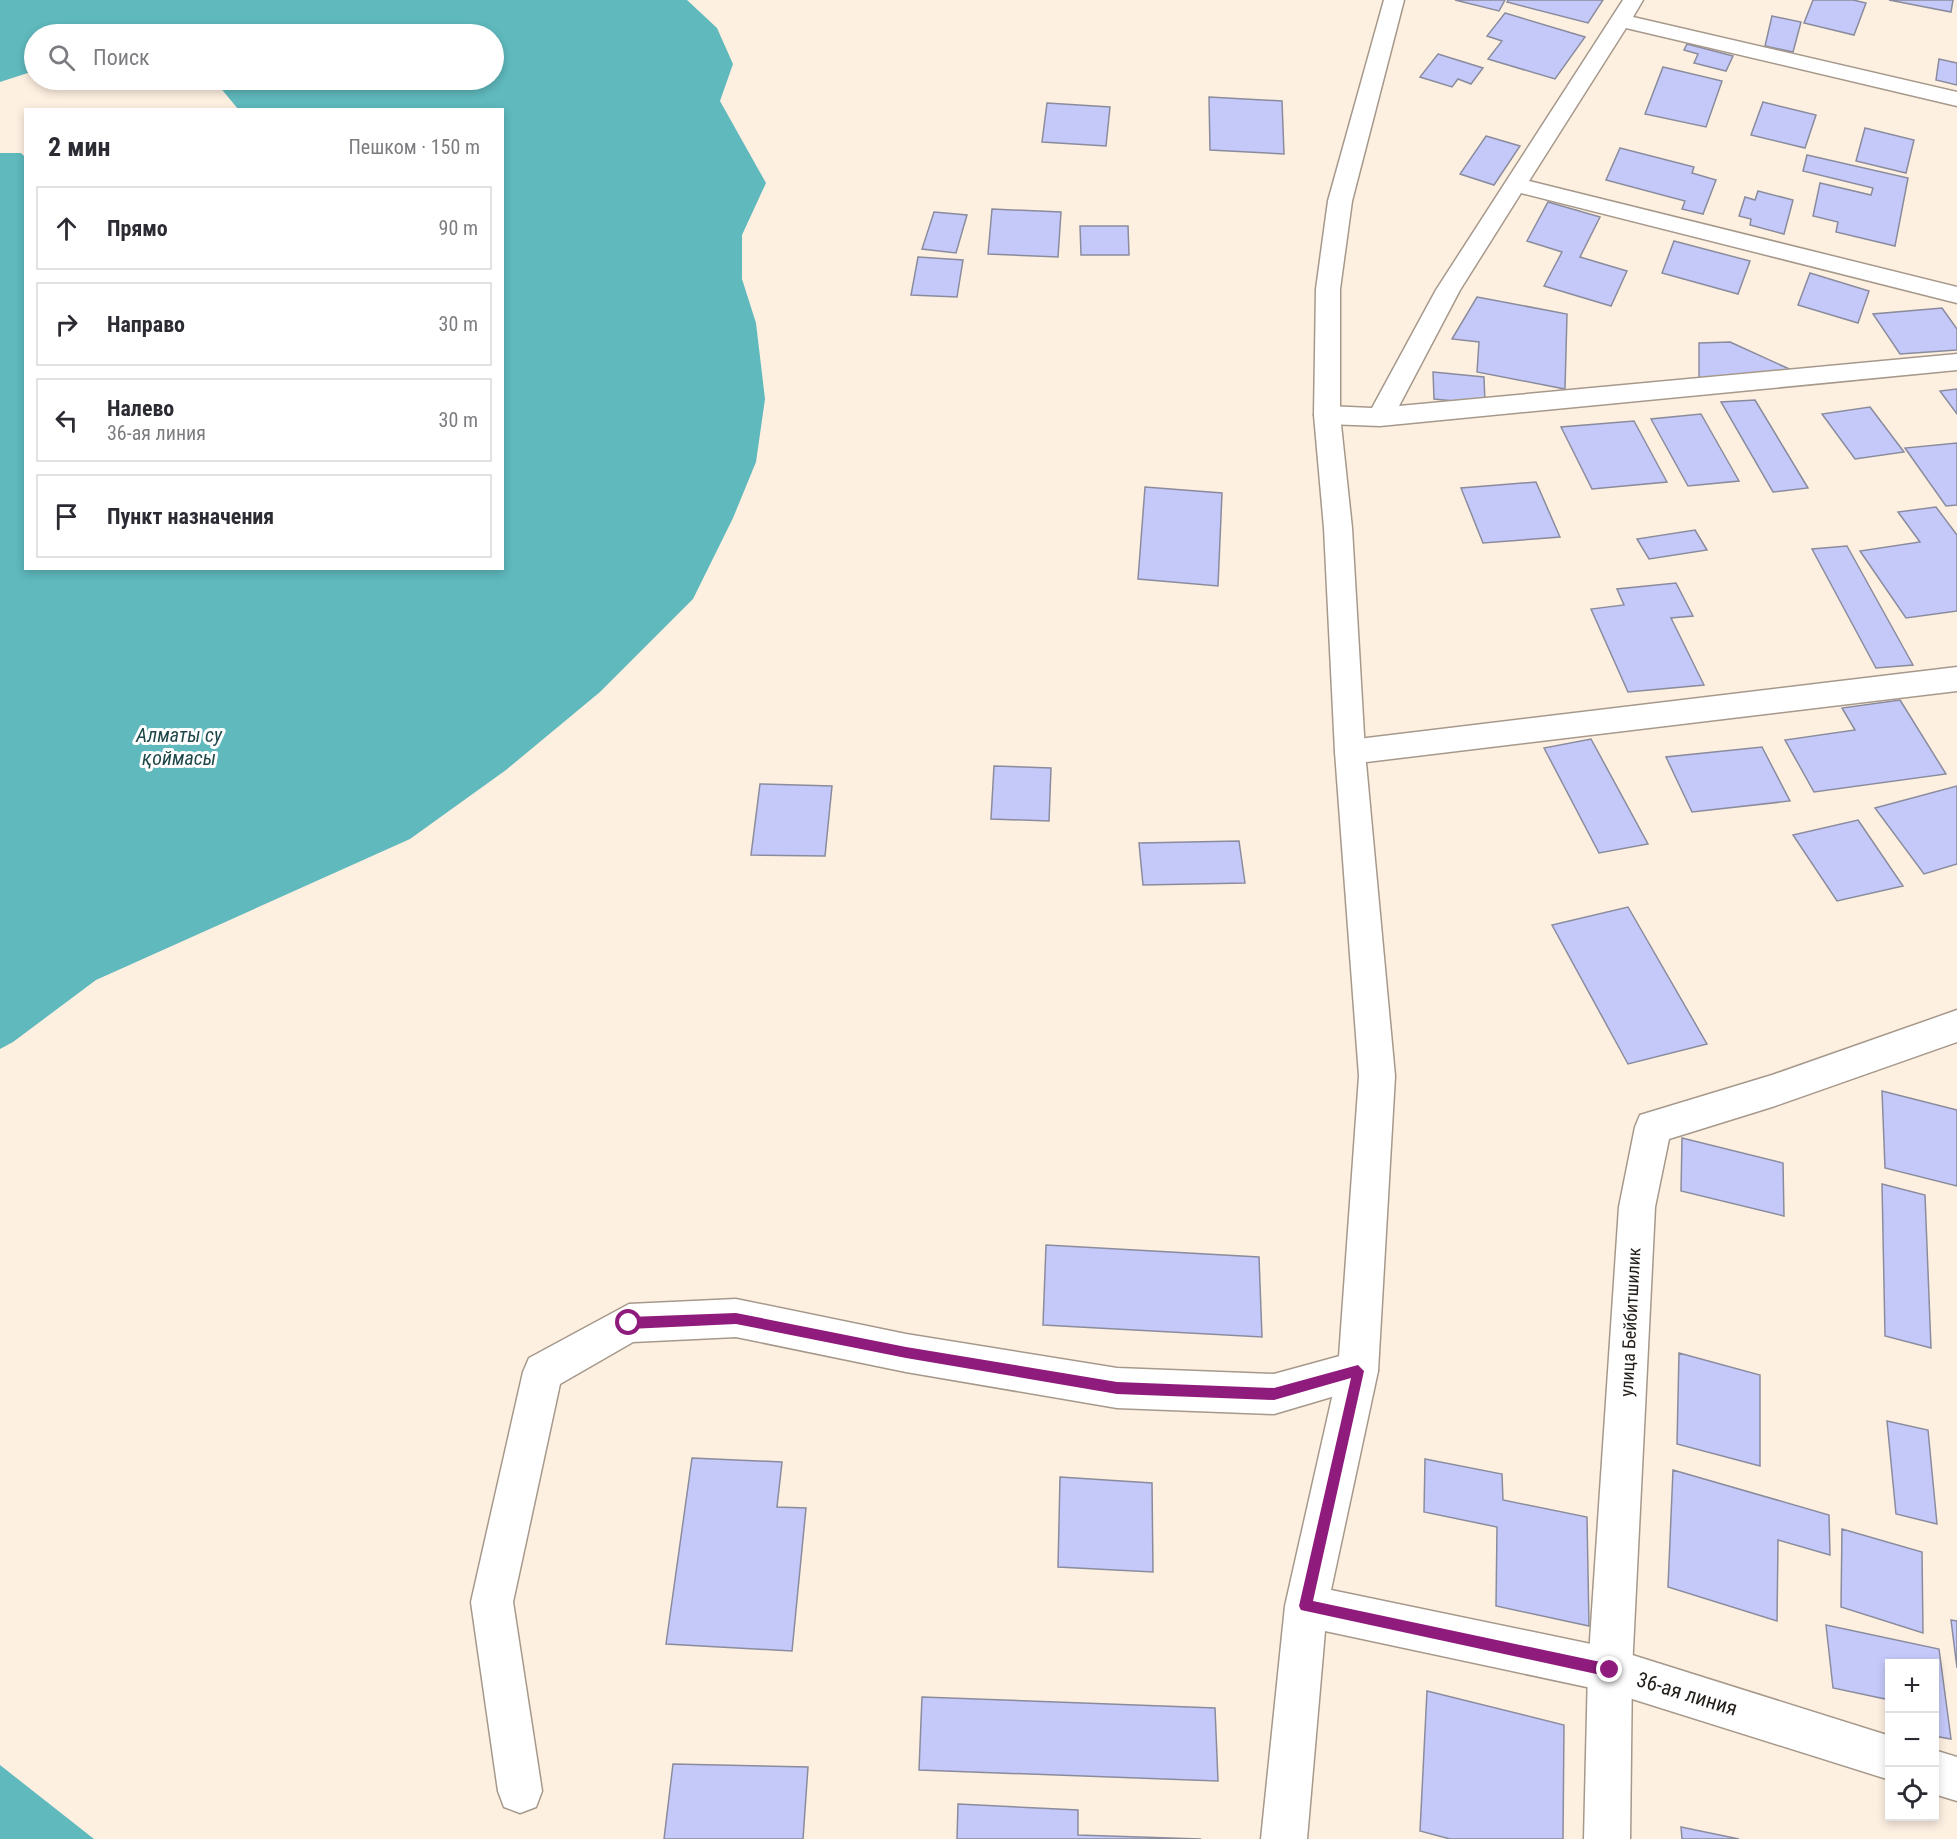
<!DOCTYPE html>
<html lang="ru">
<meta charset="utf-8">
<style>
:root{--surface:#fff;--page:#f7f7f7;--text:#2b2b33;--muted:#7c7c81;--line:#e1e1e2}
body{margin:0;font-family:"Roboto Condensed",sans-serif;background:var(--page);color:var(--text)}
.controls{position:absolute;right:18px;bottom:18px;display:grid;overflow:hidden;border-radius:0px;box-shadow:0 3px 9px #0003}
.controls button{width:54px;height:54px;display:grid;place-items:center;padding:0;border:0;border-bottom:2px solid var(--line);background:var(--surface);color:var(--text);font:30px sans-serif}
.stop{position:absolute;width:18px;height:18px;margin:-14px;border:4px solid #8f1c7d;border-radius:50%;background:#fff}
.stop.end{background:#8f1c7d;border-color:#fff;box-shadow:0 2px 6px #0008}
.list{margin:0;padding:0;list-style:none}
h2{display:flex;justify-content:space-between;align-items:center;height:78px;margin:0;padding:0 24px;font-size:26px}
h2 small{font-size:20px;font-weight:400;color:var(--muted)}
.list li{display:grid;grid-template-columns:39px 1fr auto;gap:18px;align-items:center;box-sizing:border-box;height:84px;margin:0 12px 12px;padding:0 12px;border:2px solid var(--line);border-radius:0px}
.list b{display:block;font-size:22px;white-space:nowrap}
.list p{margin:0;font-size:20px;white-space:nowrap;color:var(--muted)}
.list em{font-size:20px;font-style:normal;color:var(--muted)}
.icon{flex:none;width:33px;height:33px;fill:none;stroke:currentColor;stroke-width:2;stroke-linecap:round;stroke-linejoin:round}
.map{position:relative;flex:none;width:1957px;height:1839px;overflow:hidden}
.search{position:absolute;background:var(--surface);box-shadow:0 3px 9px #0003;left:24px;top:24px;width:480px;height:66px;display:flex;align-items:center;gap:15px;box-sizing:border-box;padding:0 21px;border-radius:33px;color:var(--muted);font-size:22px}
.panel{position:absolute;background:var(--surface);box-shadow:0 3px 9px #0003;left:24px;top:108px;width:480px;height:462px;border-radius:0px}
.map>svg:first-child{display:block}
.water{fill:#5fb9bd}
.building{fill:#c4c9fa;stroke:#8a8c9d;stroke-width:1.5}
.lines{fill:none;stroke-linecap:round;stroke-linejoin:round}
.street-casing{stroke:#a6998b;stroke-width:3}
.secondary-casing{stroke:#a6998b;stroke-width:3}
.street{fill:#fff;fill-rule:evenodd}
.secondary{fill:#fff;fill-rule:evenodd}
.route{fill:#8f1c7d}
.labels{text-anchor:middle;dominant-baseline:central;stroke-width:6;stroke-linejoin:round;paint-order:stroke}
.street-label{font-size:18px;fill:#25201b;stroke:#fff}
.water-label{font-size:20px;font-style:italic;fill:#1f484a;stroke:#fff}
.near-street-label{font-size:21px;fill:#25201b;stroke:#fff}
</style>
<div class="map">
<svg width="1957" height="1839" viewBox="0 0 1957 1839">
<rect width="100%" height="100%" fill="#fef0e1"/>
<path class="water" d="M0,0H687L717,28L733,64L720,101L766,183L742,235V279L756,323L765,399L756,462L733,518L693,599L600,692L506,770L410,839L96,980L13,1042L0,1049V153H21L25,157L26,568H502V110L238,109L214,80H494V34H34V71L0,82Z
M0,1765L94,1839H0Z"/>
<path class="building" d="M1455,0H1505L1499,11Z
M1508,0H1603L1588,23L1507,2Z
M1813,0H1853L1866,3L1854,35L1804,23Z
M1889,0H1953L1951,12Z
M1505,13L1585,37L1555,79L1488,59L1502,41L1487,36Z
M1772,16L1801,22L1793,52L1765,46Z
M1687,44L1733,56L1726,71L1694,63L1698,54L1684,50Z
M1438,54L1483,68L1471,84L1458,79L1452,87L1420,77Z
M1939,59L1957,63V85L1936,80Z
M1663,67L1722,81L1706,127L1645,114Z
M1209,97L1282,101L1284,154L1210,150Z
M1763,102L1816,115L1805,148L1751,135Z
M1047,103L1110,107L1106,146L1042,142Z
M1865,128L1914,140L1906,173L1856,161Z
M1486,136L1520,146L1494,185L1460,174Z
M1620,148L1694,167L1692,173L1716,180L1703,214L1682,209L1685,201L1606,180Z
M1807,155L1908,178L1895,246L1836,232L1838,222L1813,216L1820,183L1871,195L1873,188L1803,171Z
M1758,191L1793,200L1784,234L1750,225L1751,219L1739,216L1745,197L1755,200Z
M1548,202L1600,217L1580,257L1627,271L1611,306L1544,286L1562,252L1527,241Z
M992,209L1061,212L1058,257L988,254Z
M934,212L967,215L956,253L922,249Z
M1080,226H1128L1129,255H1081Z
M1674,241L1750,261L1738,294L1662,273Z
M918,257L963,260L957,297L911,295Z
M1810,273L1869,291L1858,323L1798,305Z
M1477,297L1567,314L1565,389L1477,372L1479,342L1452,339Z
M1942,308L1957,329V350L1900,354L1873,314Z
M1730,342L1796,372L1699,378V343Z
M1433,372L1484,377L1485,404L1434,399Z
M1957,389V414L1940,391Z
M1755,400L1808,488L1773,492L1721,402Z
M1870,407L1904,452L1855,459L1822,414Z
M1701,414L1739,481L1688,486L1651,419Z
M1634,421L1667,482L1592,489L1561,427Z
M1957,443V505L1946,506L1905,448Z
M1536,482L1560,537L1483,543L1461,488Z
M1145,487L1222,493L1218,586L1138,579Z
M1936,507L1957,535V611L1906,618L1860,551L1920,542L1898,512Z
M1695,530L1707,550L1649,559L1637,539Z
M1847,546L1913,665L1876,668L1812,549Z
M1676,583L1693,616L1671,618L1704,685L1628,692L1591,609L1624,605L1617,589Z
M1900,700L1946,774L1814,792L1785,740L1855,730L1842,708Z
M1591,739L1648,844L1599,853L1544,748Z
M1762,747L1790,801L1692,812L1666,757Z
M994,766L1051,768L1049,821L991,819Z
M760,784L832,786L825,856L751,855Z
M1957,786V864L1924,874L1875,808Z
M1858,820L1903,886L1837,901L1793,835Z
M1239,841L1245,883L1143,885L1139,843Z
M1628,907L1707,1044L1628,1064L1552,925Z
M1882,1091L1957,1110V1186L1885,1168Z
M1682,1138L1783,1163L1784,1216L1681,1191Z
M1882,1184L1925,1195L1931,1348L1885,1336Z
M1046,1245L1259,1257L1262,1337L1043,1325Z
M1679,1353L1760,1375V1466L1677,1444Z
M1887,1421L1928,1430L1937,1524L1896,1514Z
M692,1458L782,1462L777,1507L806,1508L792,1651L666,1644Z
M1425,1459L1502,1474L1503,1500L1587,1517L1589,1626L1496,1606L1497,1527L1424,1512Z
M1673,1470L1829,1515L1830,1555L1778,1540L1777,1621L1668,1587Z
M1060,1477L1152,1483L1153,1572L1058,1567Z
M1842,1529L1922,1552L1923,1633L1841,1607Z
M1951,1620L1957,1621V1668Z
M1826,1625L1939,1649L1951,1739L1934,1736V1664H1890V1700L1833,1688Z
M1427,1691L1564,1725L1563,1839H1450L1420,1831Z
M922,1697L1215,1708L1218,1781L919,1770Z
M673,1764L808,1767L803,1839H664Z
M958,1804L1078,1810V1835L1201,1839H957Z
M1681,1827L1739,1839H1682Z"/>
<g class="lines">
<g class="street-casing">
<path id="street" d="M1623,0H1643L1633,17L1957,92V106L1626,28L1529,181L1957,287V303L1521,193L1460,290L1399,406L1957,354V370L1380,426L1327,424L1318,421L1314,415L1318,409L1327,406L1372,408L1436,290Z
M1957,667V691L1350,764L1339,761L1335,752L1339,743L1350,740Z
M1957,1010V1042L1772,1107L1669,1139L1655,1207L1632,1670L1630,1839H1584L1588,1670L1619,1207L1635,1127L1640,1115L1772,1075Z
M736,1299L906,1334L1117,1368L1274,1374L1358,1351L1372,1357L1378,1371L1372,1385L1274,1414L1117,1408L906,1372L736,1337L633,1342L560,1384L513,1602L542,1791L536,1807L520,1813L504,1807L498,1791L471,1602L523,1372L529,1358L629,1304Z"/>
</g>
<g class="secondary-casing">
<path id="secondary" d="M1384,0H1404L1352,201L1340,289V415L1352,528L1365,752L1395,1076L1378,1371L1331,1590L1610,1648L1890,1736V1780L1610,1692L1325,1631L1307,1839H1261L1285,1606L1338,1371L1359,1076L1335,752L1324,528L1314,415L1316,289L1328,201Z
M1934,1750L1957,1757V1801L1934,1794Z"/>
</g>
<use href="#street" class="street"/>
<use href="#secondary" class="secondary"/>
</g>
<path class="route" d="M736,1313L906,1347L1117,1382L1274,1388L1358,1365L1364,1371L1313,1601L1610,1664L1615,1666L1617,1670L1615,1675L1610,1677L1301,1610L1299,1606L1351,1378L1274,1400L1117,1394L906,1358L736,1324L629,1329L623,1323L629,1317Z"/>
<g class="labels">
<g class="street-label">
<text transform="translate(1630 1322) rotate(-87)">улица Бейбитшилик</text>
</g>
<g class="water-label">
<text x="179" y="735">Алматы су<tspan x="179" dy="23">қоймасы</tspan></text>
</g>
<g class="near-street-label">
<text transform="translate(1687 1694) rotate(17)">36-ая линия</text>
</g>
</g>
</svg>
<div class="controls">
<button>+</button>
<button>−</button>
<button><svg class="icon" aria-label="locate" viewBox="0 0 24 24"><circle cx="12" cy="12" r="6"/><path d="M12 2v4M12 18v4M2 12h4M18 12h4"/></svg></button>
</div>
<div class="stop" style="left:629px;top:1323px"></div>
<div class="stop end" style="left:1610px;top:1670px"></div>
<div class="search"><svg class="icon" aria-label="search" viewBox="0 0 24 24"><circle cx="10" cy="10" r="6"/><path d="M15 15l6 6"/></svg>Поиск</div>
<section class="panel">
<h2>2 мин<small>Пешком · 150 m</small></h2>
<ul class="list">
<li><svg class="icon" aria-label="ahead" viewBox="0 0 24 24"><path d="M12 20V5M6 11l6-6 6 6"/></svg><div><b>Прямо</b></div><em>90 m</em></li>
<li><svg class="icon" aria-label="right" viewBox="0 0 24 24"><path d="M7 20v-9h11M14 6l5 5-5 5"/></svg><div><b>Направо</b></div><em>30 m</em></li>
<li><svg class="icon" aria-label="left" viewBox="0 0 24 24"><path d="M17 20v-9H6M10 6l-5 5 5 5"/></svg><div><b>Налево</b><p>36-ая линия</p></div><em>30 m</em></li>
<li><svg class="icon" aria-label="arrive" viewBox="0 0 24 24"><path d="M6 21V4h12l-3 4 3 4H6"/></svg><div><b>Пункт назначения</b></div></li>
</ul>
</section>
</div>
